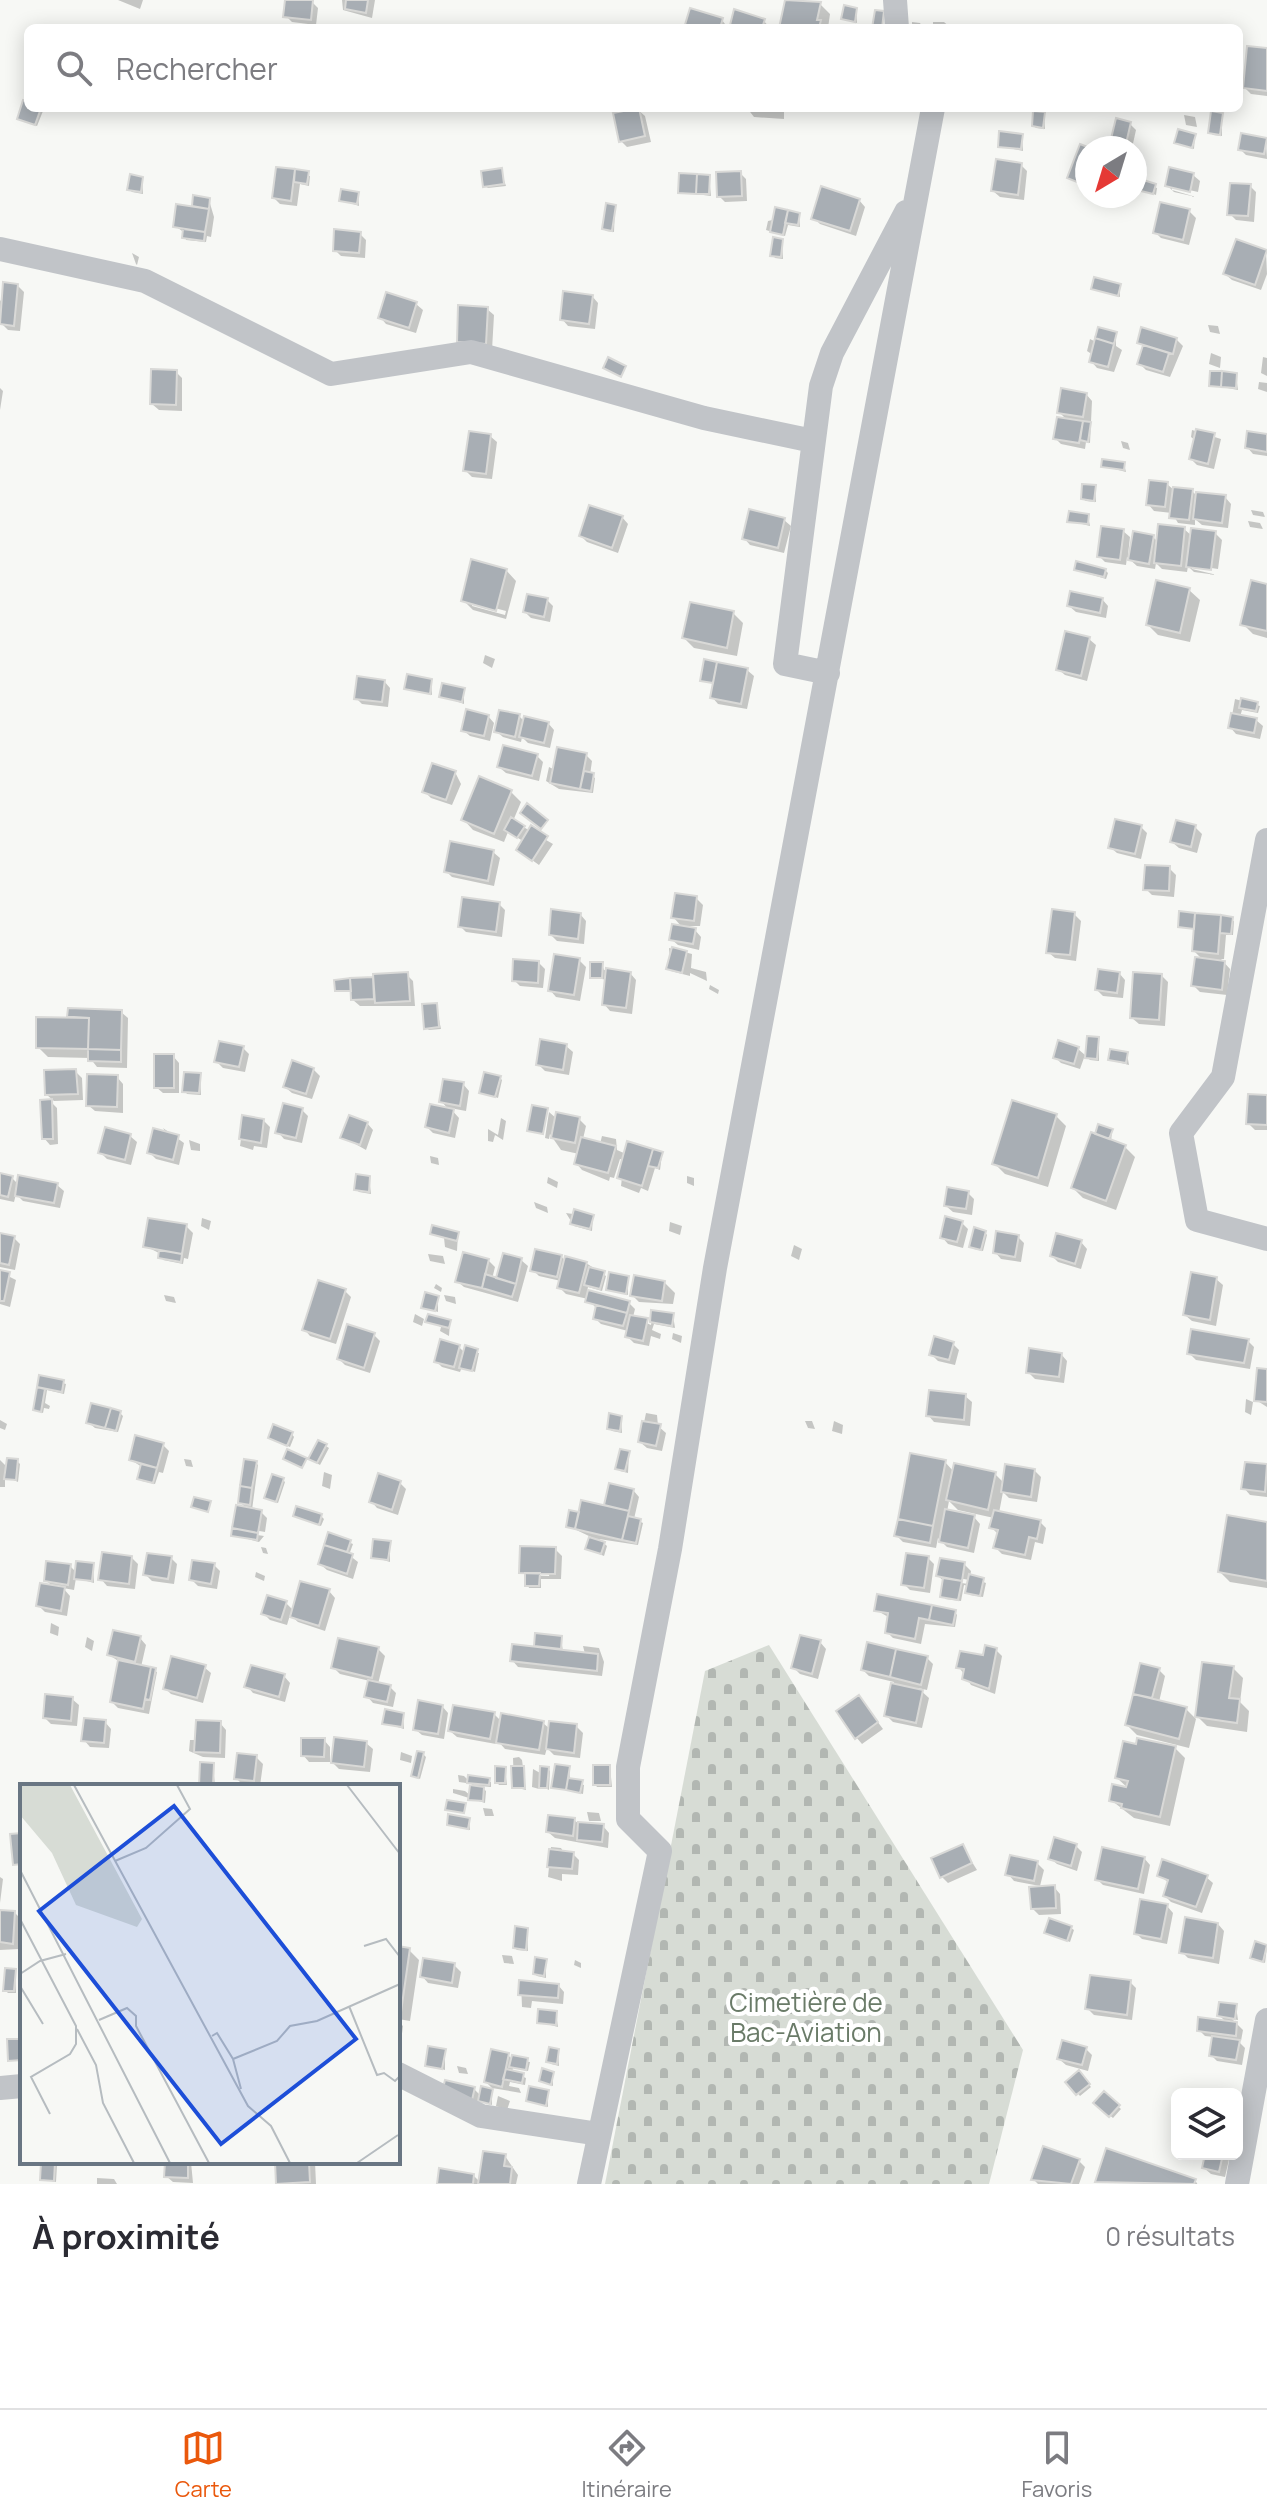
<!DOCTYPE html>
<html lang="fr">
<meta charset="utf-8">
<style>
:root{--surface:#fff;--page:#f7f7f7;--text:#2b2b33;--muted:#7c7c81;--line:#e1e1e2;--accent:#ea580c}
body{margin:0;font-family:Manrope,sans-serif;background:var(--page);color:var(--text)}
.controls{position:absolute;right:24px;bottom:24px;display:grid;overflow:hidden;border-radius:12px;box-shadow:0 4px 20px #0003}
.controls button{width:72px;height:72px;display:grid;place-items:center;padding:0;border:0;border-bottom:2px solid var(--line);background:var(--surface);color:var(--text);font:40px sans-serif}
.compass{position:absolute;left:1075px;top:136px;width:72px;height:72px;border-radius:50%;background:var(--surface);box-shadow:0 4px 20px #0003;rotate:218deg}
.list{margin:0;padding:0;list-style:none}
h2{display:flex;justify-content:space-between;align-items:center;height:104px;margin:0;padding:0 32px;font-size:34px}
h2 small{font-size:26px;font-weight:400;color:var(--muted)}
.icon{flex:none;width:44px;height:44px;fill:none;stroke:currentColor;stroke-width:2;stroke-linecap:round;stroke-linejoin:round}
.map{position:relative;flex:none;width:1267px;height:2184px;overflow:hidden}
.search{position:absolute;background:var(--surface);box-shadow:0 4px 20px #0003;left:24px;right:24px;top:24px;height:88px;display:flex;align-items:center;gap:20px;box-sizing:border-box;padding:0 28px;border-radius:12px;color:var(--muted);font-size:30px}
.sheet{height:224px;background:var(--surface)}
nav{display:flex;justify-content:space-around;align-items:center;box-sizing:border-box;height:112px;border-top:2px solid var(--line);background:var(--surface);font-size:22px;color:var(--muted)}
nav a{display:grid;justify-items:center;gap:4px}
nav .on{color:var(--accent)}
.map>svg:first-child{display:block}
.cemetery{fill:url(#cemetery-stones)}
.shadow{fill:#0003;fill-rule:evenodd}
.building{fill:#a8aeb4;stroke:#d9d9d7;stroke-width:2}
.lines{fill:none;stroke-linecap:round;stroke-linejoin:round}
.minor{stroke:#c1c4c8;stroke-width:24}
.labels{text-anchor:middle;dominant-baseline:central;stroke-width:8;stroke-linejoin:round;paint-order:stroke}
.park-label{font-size:26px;fill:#6a7b68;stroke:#fff}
.inset-road{fill:none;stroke:#b6bcc0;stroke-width:2}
.view{fill:#1d4ed8;fill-opacity:0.15;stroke:#1d4ed8;stroke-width:4}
.inset-edge{fill:none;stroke:#697683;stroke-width:4}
</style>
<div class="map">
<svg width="1267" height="2184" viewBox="0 0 1267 2184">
<defs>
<pattern id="cemetery-stones" width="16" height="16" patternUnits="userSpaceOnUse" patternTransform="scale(2)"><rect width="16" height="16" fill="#d7dcd5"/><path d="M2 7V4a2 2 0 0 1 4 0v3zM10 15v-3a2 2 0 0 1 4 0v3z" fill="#b2b7b2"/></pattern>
</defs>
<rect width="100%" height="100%" fill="#f7f8f5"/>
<path class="cemetery" d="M769,1645L1023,2050L989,2184H605L705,1671Z"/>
<path class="shadow" d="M118,0H143L140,9Z
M287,0L312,2L318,8L316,25L292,22L286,16Z
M342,0H375L372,18L343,10Z
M787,0L820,4L830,14L828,28H781Z
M856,9L857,23L843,18Z
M722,20L728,28H686Z
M764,21L770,28L737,25L736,28L732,24Z
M912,22L920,23L923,28H912Z
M933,22H944L951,28H933Z
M1267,50V96L1251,94L1245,88Z
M28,104V108L43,111L37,126L19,119Z
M182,108H205L204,111Z
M747,108H784V119L754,117Z
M1212,108H1232L1231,112Z
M638,110L645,116L651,142L627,147L621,141Z
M1044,114L1045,129L1036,128L1034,126Z
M1222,114V136L1213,135L1210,132Z
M1184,115L1195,117L1197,127L1186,125Z
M1130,124L1136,130L1132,148H1112Z
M1022,136L1023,151L1000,146Z
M1195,136L1194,149L1176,142Z
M1266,140L1267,159L1246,155L1240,149Z
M1021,165L1027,171L1024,200L1000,197L993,191Z
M278,169L310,176L309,186L300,184L297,206L280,204L274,198Z
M501,171L506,186L488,188L485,186Z
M1135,172L1142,178L1140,182L1157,188L1156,195L1138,188L1135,194Z
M740,173L746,179L747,201L725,202L719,196Z
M1193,175L1200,181L1198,192L1172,186V190L1196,197L1174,192L1167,185Z
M709,176L711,196L680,192Z
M142,178L143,194L132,192L129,189Z
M1250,186L1256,192L1254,222L1236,220L1230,214Z
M358,194L359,206L341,200Z
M209,200L214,217L211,237L207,236L206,242L186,240L185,233L175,226L197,209L194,205Z
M859,200L865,207L856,236L820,224L814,218Z
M615,207L614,232L606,231L604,228Z
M1189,211L1196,218L1189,245L1161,238L1155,232Z
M799,214L800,227L788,225L785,236L766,230L768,221Z
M360,234L366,240L365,258L341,256L335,250Z
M782,241L783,259L775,258L773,255Z
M1266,252L1267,274L1261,290L1232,280L1225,274Z
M132,253L139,257L137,265L136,264Z
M17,285L24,292L20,331L8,330L0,322V300L3,304Z
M1120,286V297L1093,288Z
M592,296L598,303L595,329L568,326L562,319Z
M416,304L423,310L416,333L386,324L380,317Z
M487,309L494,315L492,350L465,348Z
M1208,325L1218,326L1220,334L1210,332Z
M1116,334V346L1122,350L1114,372L1097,368L1091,361L1093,355L1087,351L1090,339L1096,342Z
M1176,339L1183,346L1170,377L1146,370L1139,363L1144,347L1139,342Z
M1211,353L1221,357L1220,368L1209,364Z
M1263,357L1267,358V376L1261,373Z
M176,372L182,378V411L159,410L152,404Z
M1236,375L1238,390L1211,385Z
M1259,382L1267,383V392L1258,389Z
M0,388L3,391L0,410Z
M1086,394L1092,401L1090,443L1086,442L1085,449L1061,444L1055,438L1067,420L1059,412Z
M1192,430L1221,439L1214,469L1197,465L1191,459L1195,440L1191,437Z
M490,436L497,442L492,479L472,477L465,470Z
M1267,436V456L1253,454L1247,447Z
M1121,441L1128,443L1130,450L1123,448Z
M1124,464L1126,472L1103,466Z
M1167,484L1175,491H1192L1198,497H1225L1231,504L1228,528L1202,525L1195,519V525L1178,523L1172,513L1154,511L1148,504Z
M1095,487L1096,502L1086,501L1083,499Z
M1251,510L1263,512L1265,517L1253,515Z
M1088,516L1090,526L1070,521Z
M622,517L628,524L618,553L587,542L581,536Z
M784,520L791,526L784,553L750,545L744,538Z
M1248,521L1260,523L1263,529L1250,527Z
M1184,529L1192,536L1215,533L1222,540L1218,569L1192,565V569L1217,575L1194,572L1188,566L1187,572L1162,569L1156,563L1155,569L1137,566L1127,557L1126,565L1105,562L1099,556L1123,531L1130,537L1128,555L1131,556L1153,537L1158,542Z
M506,570L516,581L506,619L473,610L463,600ZM472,602L506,611L505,615L472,606Z
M1076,570H1105L1108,573L1106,579Z
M1267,586V638L1253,634L1243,624Z
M1189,590L1200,600L1190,642L1158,635L1148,625Z
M1102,599L1108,606L1106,618L1076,612L1069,606Z
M547,600L553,606L550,622L531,618L525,612Z
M733,613L743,623L737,656L694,648L684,638Z
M1089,639L1096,645L1087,681L1065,675L1058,669Z
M485,655L495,659L492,668L483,663Z
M747,670L754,676L747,709L718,704L712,697L715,684L702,680Z
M384,681L390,688L388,707L362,704L356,698Z
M431,681L432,695L406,688Z
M464,690V704L441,696Z
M1235,699L1260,706L1258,713L1242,710L1240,717L1256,720L1263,726L1260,739L1236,734L1230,727Z
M488,716L494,723L490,741L470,736L463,730Z
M519,716L525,722L548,723L554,730L550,748L528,743L522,737L521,742L503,737L496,731Z
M586,755L592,761L590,775L595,778L593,793L559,789L546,781L549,767L555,770Z
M537,756L543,762L539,781L506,773L499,767Z
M455,772L461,784L452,805L431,798L425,792Z
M511,792L521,802L513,821L553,844L539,865L518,850L523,841L508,832L504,842L473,830L463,819Z
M1141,827L1147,833L1141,859L1117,853L1110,847Z
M1195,827L1202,834L1197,853L1179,848L1172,842Z
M493,852L500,858L494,886L452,877L446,871Z
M1169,868L1176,875L1174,897L1152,895L1146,889Z
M696,898L703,905L700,926H681L674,918Z
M499,904L505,910L502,937L466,932L460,926Z
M580,914L586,921L584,944L557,941L551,935Z
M1074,914L1081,921L1076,961L1055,958L1048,952Z
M1181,914L1234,921L1233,935H1226L1224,959H1221L1230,969L1227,995L1200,992L1193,985L1203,960L1194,951L1196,930L1180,926Z
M695,930L701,937L699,950L678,945L671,939Z
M669,948L692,954L691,968L706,972L707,981L690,973V976L671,971Z
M579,960L586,967L580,1001L556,997L550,990Z
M538,962L545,969L543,988L520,986L514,980Z
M602,964L604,970L630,973L636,980L632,1014L610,1011L604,1004L607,980L592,977Z
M1119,973L1125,980L1123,998L1103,996L1097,990Z
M407,975L413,981L415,1006H360L353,1000V992L337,990V982Z
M1161,975L1168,982L1165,1026L1139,1024L1132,1018Z
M710,985L719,990L718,994L709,989Z
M436,1005L441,1029L429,1030L426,1028Z
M121,1012L128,1018L127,1068L97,1067L90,1058L48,1057L38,1047L72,1019L69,1017Z
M1099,1039V1061L1090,1060L1087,1057Z
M566,1046L573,1052L569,1075L545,1071L538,1064Z
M243,1048L249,1054L245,1072L223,1068L216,1061Z
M1078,1049L1085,1055L1080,1069L1061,1063L1055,1057Z
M1127,1054L1129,1065L1110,1060Z
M173,1056L179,1063V1093H163L156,1087Z
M313,1069L320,1076L312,1099L292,1093L285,1087Z
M75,1071L82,1078L83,1100L54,1101L47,1095Z
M200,1075L201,1095L187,1094L185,1091Z
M117,1077L123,1084V1113L95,1111L88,1105Z
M500,1078L502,1080L498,1098L481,1092Z
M463,1084L469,1091L466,1111L450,1108L459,1118L455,1138L433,1133L427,1127L450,1111L441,1101Z
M1267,1097V1130H1255L1248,1123Z
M51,1102L57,1108L58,1144L50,1145L44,1138Z
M302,1110L308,1116L302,1143L284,1139L278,1132Z
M549,1112L557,1119H579L586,1126L583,1139L600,1144L602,1136L616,1139L617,1150L626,1154L629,1144L662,1154L660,1170L655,1168L648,1191L641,1188L639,1193L621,1186L624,1160L620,1159L614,1178L610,1177L609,1181L582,1170L576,1163L579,1154L561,1150L550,1134L549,1139L545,1138Z
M1056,1116L1066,1126L1048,1187L1005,1174L995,1164Z
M244,1118L264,1121L270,1127L267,1148L254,1146L253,1150L240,1146Z
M501,1118L506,1121L503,1140L495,1135L493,1142L488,1141V1129L498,1135Z
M367,1123L373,1130L366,1150L343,1137Z
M163,1128L184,1143L179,1165L156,1159L149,1152L167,1134Z
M1112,1131L1111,1142L1125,1147L1135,1157L1116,1210L1083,1198L1073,1188Z
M130,1136L137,1142L131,1165L107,1159L101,1153Z
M189,1140L200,1144V1151L191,1150Z
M430,1156L438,1158L439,1165L431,1163Z
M0,1175L12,1178L19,1185H57L64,1191L60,1208L23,1201L16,1194L14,1202L0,1199Z
M687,1176L694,1178V1186L687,1183Z
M548,1177L558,1182L557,1188L547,1183Z
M369,1178L371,1194L359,1192L356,1189Z
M968,1193L974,1199L972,1215L953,1212L946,1206Z
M534,1202L547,1207L548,1213L536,1208Z
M566,1213L593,1217L592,1231L574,1226Z
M202,1218L211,1221L209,1230L201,1226Z
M670,1222L682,1226L680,1235L669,1231Z
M962,1223L968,1229L963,1248L948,1244L942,1237Z
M186,1226L193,1233L188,1259L184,1258L183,1264L163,1260L161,1254L145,1246Z
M985,1232L987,1235L983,1251L974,1249L971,1246Z
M432,1233H458L457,1251L445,1247L444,1238Z
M0,1235L14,1238L20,1244L15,1270L0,1267Z
M1018,1237L1024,1243L1021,1262L1001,1259L995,1252Z
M1081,1242L1087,1249L1081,1269L1058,1262L1052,1256Z
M794,1245L802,1249L799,1260L791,1256Z
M428,1254L443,1256L445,1264L430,1261Z
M561,1256L566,1262L586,1263L606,1276L602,1291L588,1287L587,1292L629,1303L635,1309L633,1317L651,1325L653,1312L673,1315L675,1328L654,1324L652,1330L661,1334L660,1339L651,1336L649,1346L634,1343L627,1336L628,1331L601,1324L595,1318L597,1309L588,1299L566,1294L559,1287L561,1281L539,1276L533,1270Z
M488,1260L495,1267L492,1279L497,1281L521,1260L528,1266L518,1302L464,1287L457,1281Z
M0,1272L16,1280L10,1307L0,1304Z
M628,1277V1295L608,1289Z
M1216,1279L1223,1285L1216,1326L1192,1321L1185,1315Z
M664,1282L675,1293L673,1304L639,1302L632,1295Z
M436,1284L442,1288L441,1292L434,1288Z
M345,1291L351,1297L336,1344L310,1336L304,1329Z
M164,1295L174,1297L176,1303L166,1301Z
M444,1295L455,1297L456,1304L446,1301Z
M438,1298V1312L423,1307Z
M415,1314L424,1319L422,1326L413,1322Z
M428,1321L450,1322L449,1336L440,1331L441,1327Z
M673,1333L682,1336L681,1343L672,1339Z
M374,1335L380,1341L370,1373L345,1365L339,1359Z
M1248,1341L1254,1347L1250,1369L1196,1360L1189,1353Z
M953,1344L959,1350L955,1365L938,1361L931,1354Z
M459,1347L465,1353H479L475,1372L462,1367L460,1372L442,1367L436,1361Z
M1061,1354L1067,1361L1064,1383L1035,1379L1028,1372Z
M1267,1371V1407L1256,1400Z
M41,1377L66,1384L64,1394L47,1390L45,1403L50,1406L49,1409L44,1408L43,1413L35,1410Z
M965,1396L972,1402L970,1426L934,1422L928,1415Z
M1246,1399L1253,1402L1251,1415L1245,1412Z
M120,1413L123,1416L118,1432L95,1428L88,1422Z
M646,1413L657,1415L658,1426L666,1433L662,1451L647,1448L640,1442Z
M621,1418L622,1433L612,1431L609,1429Z
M0,1420L7,1424L5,1430L0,1428Z
M805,1421H812L815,1429L808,1428Z
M834,1421L843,1425L842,1434L832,1431Z
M292,1434L294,1437L290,1447L273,1440Z
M163,1445L169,1451L163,1473L159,1472L155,1484L142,1481V1467L131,1460Z
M326,1446L329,1448L320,1465L313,1461Z
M629,1453L628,1473L620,1471L617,1469Z
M184,1459L191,1460L193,1467L186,1466Z
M0,1460L8,1468L17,1461L20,1464L18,1482L5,1476V1487H0Z
M945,1462L954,1472L995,1474L1004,1483L1034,1470L1041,1477L1037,1502L1009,1498L1003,1492L999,1513L1040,1522L1046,1528L1043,1544L1035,1542L1031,1560L1002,1554L996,1548L999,1535L992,1528L994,1518L958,1510L949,1501L947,1512L974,1517L980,1524L974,1553L947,1547L938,1538L936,1548L903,1542L896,1535Z
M256,1463L258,1465L252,1510L261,1512L267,1518L265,1532L239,1527V1532L264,1536L259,1542L233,1535L247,1509L240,1502Z
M1247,1464L1267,1466V1497L1250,1495L1244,1488Z
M324,1472L332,1475L330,1489L322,1486Z
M282,1479L285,1482L278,1503L269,1500L266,1498Z
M400,1483L406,1489L398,1515L377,1508L371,1501Z
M611,1485L633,1490L639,1497L634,1519L643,1523L638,1545L599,1539L607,1546L604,1556L587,1549L591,1537L568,1526L580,1515L606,1508Z
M295,1516H321L324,1519L321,1526Z
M1267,1524V1588L1230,1582L1220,1572Z
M330,1535L353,1544L349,1555L358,1562L353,1579L327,1570L320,1564Z
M390,1543V1562L373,1557Z
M261,1547L266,1548L268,1554L263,1553Z
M555,1549L562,1556L561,1579H541V1588H529L524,1575L549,1576Z
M132,1558L138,1564L135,1589L107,1586L101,1579Z
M171,1558L177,1564L174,1584L152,1581L145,1574Z
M928,1558L934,1564L930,1593L910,1590L904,1584Z
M964,1564L971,1571L970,1577L986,1583L983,1597L970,1595L968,1586L964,1585L961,1601L945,1599V1582L938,1576ZM943,1575L969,1580L968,1584L943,1580Z
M93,1565L94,1583L76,1578L74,1590L63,1588L70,1596L67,1616L45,1612L38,1605L53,1587L46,1580L70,1566L77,1573Z
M214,1565L220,1571L217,1589L198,1586L191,1579Z
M256,1572L265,1576L264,1581L255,1577Z
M329,1591L335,1598L325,1631L298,1622L290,1615L287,1625L270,1620L263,1613L286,1603L293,1610Z
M876,1610L955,1612L957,1615L955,1627L925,1624L921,1644L893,1638L887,1632L890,1618Z
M51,1623L59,1627L58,1636L50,1633Z
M87,1637L94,1641L92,1651L85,1647Z
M140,1638L146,1645L141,1667L157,1672L149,1714L118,1708L112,1702L120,1662L109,1655Z
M561,1638L563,1652L585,1654L583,1646L599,1648L604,1662L602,1676L518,1667L512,1660L540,1649L536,1646Z
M820,1642L826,1649L818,1679L800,1674L793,1667Z
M378,1649L385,1656L378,1684L390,1687L396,1693L393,1707L373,1703L367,1696L370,1681L340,1674L334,1668Z
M996,1650L1002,1656L995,1694L971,1685L959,1667Z
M927,1658L933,1664L927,1690L918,1688L929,1698L922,1728L893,1722L886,1715L894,1682L869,1676L863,1670Z
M1142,1666L1159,1670L1165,1676L1159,1702L1186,1709L1196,1719L1189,1748L1137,1735L1127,1725Z
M204,1667L211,1673L203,1703L171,1694L165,1688Z
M1233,1668L1243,1678L1240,1702L1249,1711L1247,1732L1207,1726L1197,1716Z
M284,1676L290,1683L285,1702L253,1693L247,1686Z
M859,1697L883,1729L862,1744L856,1737Z
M72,1699L79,1705L77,1726L51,1724L45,1718Z
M442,1706L448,1713L444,1739L422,1735L415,1729Z
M403,1714L404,1729L384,1723Z
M494,1714L502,1722L543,1723L550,1729L576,1726L583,1733L580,1758L554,1755L547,1748L545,1755L505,1749L497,1740L496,1744L457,1737L450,1731Z
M105,1722L111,1729L109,1748L90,1747L84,1740Z
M220,1723L226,1730L225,1758L203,1757L189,1751L190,1740H197Z
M324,1740L330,1747V1762H309L303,1755Z
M366,1743L373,1749L370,1772L339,1769L333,1763Z
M1175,1748L1185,1758L1170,1826L1134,1818L1111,1800L1130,1790L1117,1778Z
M401,1752L412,1756L411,1763L400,1760Z
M423,1754L426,1757L420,1779L413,1775Z
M256,1757L263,1764L260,1786L243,1785L236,1778Z
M519,1757L522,1760L526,1790L514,1787L513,1758Z
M213,1765L215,1786H201Z
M610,1767L612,1787H597L595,1784Z
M505,1768L507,1785H499L497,1782Z
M569,1768L570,1780L584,1785L583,1794L553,1787Z
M533,1769L542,1774L548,1769L550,1771L549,1790L539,1785V1789L532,1787Z
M458,1775L464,1776L470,1782H491V1787L480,1786L486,1791L485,1803L453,1793V1789L465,1791L471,1796L475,1788L467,1779L466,1783L459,1782Z
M483,1808L492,1809L494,1816H485Z
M587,1812L599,1813L601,1821H589Z
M469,1820L470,1830L449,1825Z
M574,1820L579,1824L603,1826L609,1833L608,1848L555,1838L548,1832Z
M962,1846L977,1870L948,1883L942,1877Z
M1076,1846L1082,1852L1077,1871L1057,1864L1050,1858Z
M551,1847L561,1848L564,1853L573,1854L579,1860L578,1875L562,1874V1881L548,1877Z
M1144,1858L1150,1865L1144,1894L1103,1885L1097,1879Z
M1037,1863L1044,1870L1040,1886L1014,1881L1008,1874Z
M1159,1875L1206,1877L1213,1883L1202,1913L1171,1902L1165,1896L1169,1883Z
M0,1877L3,1879L0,1903Z
M1054,1887L1060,1894L1061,1914L1039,1915L1033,1909Z
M1167,1906L1173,1913L1167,1944L1142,1939L1136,1933Z
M0,1912L15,1913L21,1919L19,1949L0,1950Z
M1218,1924L1224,1931L1219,1964L1188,1958L1182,1952Z
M1071,1928L1074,1930L1070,1942L1046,1933Z
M527,1929L528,1951L517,1950L515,1948Z
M1256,1944L1267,1947L1265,1963L1253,1958Z
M398,1948L409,1950L419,1960L410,2021L398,2019Z
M502,1955L512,1956L514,1964L504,1963Z
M575,1960L581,1963V1968L574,1965Z
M546,1961V1978L537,1976L535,1974Z
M454,1965L461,1972L458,1988L428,1983L422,1976Z
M15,1971L16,1993H8L5,1990Z
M521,1982L558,1985L564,1992L563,2004L532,2001L531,2008L522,2007Z
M1130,1982L1136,1988L1132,2020L1094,2015L1087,2008Z
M1236,2006L1238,2020L1232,2019L1243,2030L1241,2041L1237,2040L1245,2048L1242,2065L1217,2061L1211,2055L1214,2037L1205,2036L1199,2030L1227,2023L1220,2016Z
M556,2013L558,2027L539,2022Z
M398,2021L403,2026L400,2049H398Z
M1086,2049L1092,2055L1088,2071L1066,2065L1059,2059Z
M445,2051V2070L427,2065Z
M558,2051L559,2066L551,2064L548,2062Z
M508,2055L513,2060L530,2062L528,2071L513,2068L512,2072L526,2078L525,2085L510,2082L509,2086L519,2088L521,2093L492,2088L486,2082Z
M457,2066L466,2068L468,2074L459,2073Z
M553,2073V2086L541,2081Z
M1079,2073L1091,2087L1080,2096L1068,2082Z
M474,2089L481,2096L492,2091V2105L479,2100L478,2105L450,2098Z
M548,2092V2107L528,2101Z
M1104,2094L1121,2109L1113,2118L1095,2103Z
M498,2096L510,2101L507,2110L496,2106Z
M1207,2154L1230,2155L1225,2177L1211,2174L1204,2168Z
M505,2156L518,2175L516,2184H439L473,2175L480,2182Z
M1079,2161L1085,2167L1079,2184H1038L1034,2180Z
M43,2162L57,2165L56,2182L42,2179Z
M135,2162H163V2165L137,2164Z
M167,2162H191L193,2183L173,2182L166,2176Z
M277,2162H315L316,2184H279Z
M97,2178L114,2179L117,2184H97Z
M1195,2181L1198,2184L1097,2182Z"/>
<path class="building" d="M285,0H313L311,20L283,17Z
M346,0H368L366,13L345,9Z
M785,0L821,2L817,20H821L819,28H779Z
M844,5L857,8L855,22L841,19Z
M690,8L723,18L720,28H684Z
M734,9L765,19L762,28L730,25Z
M875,10L884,11L882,28H872Z
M1247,46L1267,48V91L1243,88Z
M23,100L28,102V108H41L35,125L17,119Z
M639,108L645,136L619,142L613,113Z
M1033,111L1045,112L1043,128L1032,126Z
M1211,111L1223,113L1220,135L1208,133Z
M1116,118L1131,122L1125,148L1109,147Z
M1178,129L1196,134L1192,148L1174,143Z
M999,131L1023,134L1021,149L998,147Z
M1241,133L1267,138L1264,154L1238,150Z
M1080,144L1090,148L1087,186L1067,178Z
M996,159L1022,163L1018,195L991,191Z
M276,167L295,169L291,201L272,198Z
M1169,167L1194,173L1190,192L1165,186Z
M502,168L504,184L483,187L481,171Z
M295,169L309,171L307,184L294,182Z
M741,171L742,196L717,197L716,172Z
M679,173L697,174L696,194L678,193Z
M130,174L143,177L141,192L127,190Z
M697,174L710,175L709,194H696Z
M1140,179L1156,184L1153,194L1137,190Z
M1230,183L1251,184L1248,216L1227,215Z
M821,186L860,199L850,231L811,219Z
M341,189L359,192L357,204L339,201Z
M193,195L210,198L209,209L192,206Z
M1160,202L1190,209L1183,240L1153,233Z
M606,203L616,205L612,231L602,229Z
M176,204L209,209L205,232L173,227Z
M775,207L788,210L783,235L770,232Z
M788,210L800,213L798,225L785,223Z
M183,229L205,232L204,241L182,238Z
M334,229L361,232L359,253L333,251Z
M773,237L783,239L781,257L770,256Z
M1236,239L1267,250L1255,285L1223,274Z
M1094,277L1121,284L1118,296L1091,289Z
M3,282L18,284L14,326L0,324Z
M563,291L593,295L589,324L560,320Z
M386,292L417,302L409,328L378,318Z
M458,305L488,307L486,344L457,342Z
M1098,327L1117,332L1114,344L1095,338Z
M1141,327L1177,338L1173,354L1137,343Z
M1095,338L1114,344L1108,367L1089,362Z
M1143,345L1169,353L1163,372L1137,364Z
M608,357L626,366L621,377L603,368Z
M151,369L177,370L176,405L150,404Z
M1210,371H1222L1221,387L1209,386Z
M1222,371L1237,373L1236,388L1221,387Z
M1061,388L1087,393L1083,417L1057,413Z
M1057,417L1083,421L1079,443L1053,439Z
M1083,421L1091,422L1088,442L1080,440Z
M1196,429L1215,433L1208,464L1189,459Z
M469,431L491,434L486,474L463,471Z
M1247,431L1267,434V452L1245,448Z
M1102,459L1125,462L1124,470L1101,467Z
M1149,480L1168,482L1165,507L1146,505Z
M1082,484L1096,485L1094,501L1081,499Z
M1173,487L1193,489L1189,520L1169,518Z
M1196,492L1226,495L1222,523L1193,519Z
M589,505L623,516L612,548L579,536Z
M749,509L785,518L778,548L742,539Z
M1069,511L1089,514L1088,524L1067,522Z
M1158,524L1185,527L1181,566L1154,563Z
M1101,526L1124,529L1120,560L1097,557Z
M1191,528L1216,531L1211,570L1186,567Z
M1133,531L1154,535L1149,564L1128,560Z
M471,559L507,569L496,611L461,601Z
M1076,561L1106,569L1104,577L1074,570Z
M1156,580L1190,588L1180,633L1146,625Z
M1251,580L1267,584V631L1240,625Z
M1070,591L1103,598L1100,613L1067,606Z
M527,594L548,598L544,617L523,612Z
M690,602L734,611L727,648L682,638Z
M1065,631L1090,637L1081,676L1056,670Z
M704,659L717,662L713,683L700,681Z
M717,662L748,668L741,704L710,698Z
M407,674L432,679L430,694L404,689Z
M357,676L385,680L382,702L354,699Z
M442,683L465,688L462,702L439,697Z
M1241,698L1258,702L1256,711L1239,708Z
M466,709L489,715L484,736L461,731Z
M499,710L520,714L515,737L494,732Z
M1231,713L1257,718L1254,733L1228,728Z
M524,716L549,722L544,743L519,737Z
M503,745L538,754L532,776L497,767Z
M557,747L587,753L580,789L550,783Z
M432,763L456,771L446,800L422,792Z
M584,771L594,773L591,791L580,789Z
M479,776L512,790L494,834L461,820Z
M527,803L548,820L541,829L520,813Z
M511,817L525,826L517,838L504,830Z
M1115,819L1142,825L1135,854L1108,848Z
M1176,820L1196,825L1191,847L1170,842Z
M531,825L548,836L532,861L516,850Z
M450,841L494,850L488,881L444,872Z
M1145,865L1170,866L1169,891L1143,890Z
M675,893L697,896L694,921L671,918Z
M462,897L500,902L496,932L458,927Z
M551,909L581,913L578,939L549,935Z
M1052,909L1075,912L1070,955L1046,953Z
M1179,911L1195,913L1194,929L1178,927Z
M1195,913L1221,915L1218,954L1192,951Z
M1221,915L1233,917L1231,934L1220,933Z
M672,924L696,928L693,944L669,940Z
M672,947L687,951L682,973L666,969Z
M554,954L580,958L574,995L548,991Z
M1195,957L1225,961L1222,990L1191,986Z
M513,959L539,961L538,983L512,981Z
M590,962H603L602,978H590Z
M606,968L631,972L626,1008L602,1005Z
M1098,969L1120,972L1117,993L1095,990Z
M408,972L410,1001L375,1003L373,974Z
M1133,972L1162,974L1159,1020L1130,1018Z
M373,977L374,999L351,1000L350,978Z
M350,978L351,991H335L334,980Z
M437,1003L439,1027L424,1029L422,1004Z
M68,1008L122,1010L121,1050L88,1049L89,1018L67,1017Z
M36,1017L89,1018L88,1049L36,1048Z
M1087,1036L1099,1037L1097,1059L1085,1058Z
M540,1039L567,1044L563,1070L536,1065Z
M1058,1040L1079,1047L1074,1064L1053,1058Z
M219,1041L244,1046L239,1067L214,1062Z
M88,1049L121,1050V1062L88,1061Z
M1110,1049L1128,1052L1126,1063L1108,1060Z
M154,1054H174V1088H154Z
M292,1060L314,1068L306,1094L283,1087Z
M76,1069L78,1094L45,1095L44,1070Z
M184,1072L201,1073L199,1093L182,1092Z
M484,1072L501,1076L495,1097L479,1093Z
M87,1074L118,1075L117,1107L86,1106Z
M443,1079L464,1082L460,1106L439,1102Z
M1248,1094L1267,1095V1125L1246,1124Z
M52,1099L53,1139H42L40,1100Z
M1012,1100L1057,1114L1038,1178L992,1164Z
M283,1103L303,1108L296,1138L275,1133Z
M430,1104L454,1109L449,1133L425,1127Z
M532,1105L548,1108L543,1134L527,1131Z
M556,1112L580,1117L575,1143L551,1138Z
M242,1115L264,1119L261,1143L239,1139Z
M349,1115L368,1122L360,1145L340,1138Z
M1098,1124L1113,1129L1109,1139L1095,1134Z
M105,1127L131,1134L125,1160L98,1153Z
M153,1128L179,1135L173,1160L147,1153Z
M1091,1132L1126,1145L1106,1201L1071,1188Z
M581,1137L616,1146L608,1173L574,1164Z
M627,1141L653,1149L642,1186L617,1178Z
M653,1149L663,1152L658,1168L648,1166Z
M0,1173L13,1176L8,1197L0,1195Z
M356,1174L370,1176L369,1192L354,1190Z
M18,1175L58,1183L54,1203L15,1196Z
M947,1187L969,1191L966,1209L944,1206Z
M574,1209L594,1215L590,1229L570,1224Z
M945,1216L963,1221L957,1242L940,1238Z
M148,1218L187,1224L182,1254L143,1247Z
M432,1225L459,1232L457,1241L430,1234Z
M974,1227L986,1231L981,1250L969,1247Z
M996,1231L1019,1235L1015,1257L993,1253Z
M0,1233L15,1236L9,1265L0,1263Z
M1056,1233L1082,1240L1075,1264L1050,1256Z
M535,1249L562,1255L557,1277L530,1271Z
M159,1250L182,1254L181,1262L158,1258Z
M463,1252L489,1259L482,1288L455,1282Z
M503,1253L522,1258L516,1284L496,1278Z
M565,1256L587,1262L579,1293L557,1288Z
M589,1267L605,1271L600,1289L584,1285Z
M0,1270L10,1272L4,1301H0Z
M609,1272L629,1276L626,1294L606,1290Z
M1191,1272L1217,1277L1210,1320L1183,1315Z
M485,1274L516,1284L512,1297L482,1288Z
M634,1275L665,1281L662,1301L630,1296Z
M318,1280L346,1289L330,1339L302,1330Z
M588,1290L630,1301L627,1313L585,1302Z
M425,1292L439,1296L435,1311L421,1308Z
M596,1305L627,1313L623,1326L593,1319Z
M651,1310L674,1313L672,1326L650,1322Z
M428,1314L451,1320L449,1328L425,1322Z
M630,1315L648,1318L643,1341L625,1337Z
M347,1324L375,1333L364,1368L337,1359Z
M1191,1329L1249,1339L1244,1363L1187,1354Z
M934,1336L954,1342L949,1360L929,1355Z
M440,1339L460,1345L454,1367L434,1362Z
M465,1345L478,1349L472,1371L459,1368Z
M1029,1348L1062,1353L1059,1377L1026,1373Z
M1257,1368L1267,1369V1402L1254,1401Z
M39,1375L64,1380L62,1392L37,1387Z
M37,1387L45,1389L41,1412L33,1410Z
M929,1390L966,1394L964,1420L926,1416Z
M91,1403L111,1408L105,1428L86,1423Z
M111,1408L121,1411L116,1431L105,1428Z
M609,1413L622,1416L620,1431L607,1429Z
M642,1421L661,1424L656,1446L638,1442Z
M273,1424L293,1432L287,1446L268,1438Z
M135,1435L164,1443L157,1468L129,1460Z
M318,1440L327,1444L317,1463L308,1459Z
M287,1449L307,1458L302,1468L283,1459Z
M620,1449L630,1451L625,1471L615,1469Z
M910,1453L946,1460L933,1526L898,1519Z
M7,1458L18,1459L16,1480L4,1479Z
M244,1459L257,1461L252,1488L240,1486Z
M1245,1462L1267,1464L1265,1492L1241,1489Z
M954,1463L996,1472L988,1510L946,1500Z
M141,1464L157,1468L153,1483L137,1479Z
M1005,1464L1035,1469L1031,1497L1001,1492Z
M378,1473L401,1481L392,1510L369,1502Z
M272,1474L284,1478L276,1502L264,1498Z
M609,1483L634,1489L629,1511L604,1505Z
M240,1486L252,1488L250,1505L238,1503Z
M194,1497L211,1501L208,1512L191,1507Z
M581,1500L629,1511L622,1540L575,1529Z
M236,1505L262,1510L258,1533L232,1528Z
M296,1506L322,1514L319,1525L293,1516Z
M945,1509L975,1515L968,1548L939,1542Z
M569,1510L579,1512L575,1529L566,1527Z
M994,1510L1041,1520L1037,1539L1029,1537L1025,1555L993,1548L998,1530L989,1528Z
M1227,1515L1267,1522V1581L1218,1572Z
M628,1516L641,1519L636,1543L622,1540Z
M898,1519L933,1526L930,1543L894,1536Z
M232,1528L258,1533L257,1540L231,1536Z
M328,1532L351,1540L347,1552L324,1545Z
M589,1537L605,1542L601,1554L585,1549Z
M373,1539L391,1541L388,1560L371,1558Z
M324,1545L353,1554L347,1574L318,1564Z
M520,1546L556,1547L555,1574L519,1573Z
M102,1552L132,1556L129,1584L98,1580Z
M147,1553L172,1556L168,1579L143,1575Z
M906,1553L929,1556L924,1588L901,1585Z
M940,1558L965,1562L962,1581L936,1576Z
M192,1560L215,1563L211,1584L189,1580Z
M46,1561L71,1564L68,1585L44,1581Z
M76,1561L94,1563L92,1581L74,1579Z
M525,1573H540L539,1586H525Z
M969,1574L984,1578L980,1596L965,1593Z
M943,1578L962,1581L958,1600L940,1597Z
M300,1581L330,1589L319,1626L290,1617Z
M40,1583L65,1587L61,1611L36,1606Z
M877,1594L932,1605L929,1620L919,1618L915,1639L885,1633L888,1613L874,1611Z
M267,1595L287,1601L281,1620L261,1614Z
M932,1605L956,1610L953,1625L929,1620Z
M113,1630L141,1636L135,1662L107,1655Z
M535,1633L562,1636L561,1649L534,1646Z
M800,1635L821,1640L812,1674L791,1668Z
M338,1638L379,1647L372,1678L331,1668Z
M867,1642L896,1649L890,1677L861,1670Z
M512,1644L598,1654L597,1671L510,1661Z
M985,1645L997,1648L989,1689L962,1679L964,1669L956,1668L960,1651L983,1655Z
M896,1649L928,1656L921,1685L890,1677Z
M171,1656L206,1665L197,1698L163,1689Z
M118,1660L151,1667L143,1709L110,1702Z
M1202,1662L1234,1666L1229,1698L1240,1699L1237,1723L1195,1717Z
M1140,1663L1160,1668L1152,1698L1133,1694Z
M251,1665L285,1674L279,1697L244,1687Z
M151,1667L156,1668L150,1700L145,1699Z
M368,1680L391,1685L387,1702L364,1697Z
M891,1683L923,1690L916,1723L884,1716Z
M45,1694L73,1697L71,1721L43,1718Z
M1133,1694L1187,1707L1179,1739L1125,1725Z
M859,1695L878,1722L855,1739L836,1711Z
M418,1700L443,1705L438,1734L413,1730Z
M453,1705L495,1712L490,1739L448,1731Z
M385,1709L404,1713L402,1727L382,1724Z
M501,1713L544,1721L539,1750L496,1743Z
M84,1718L106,1720L104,1743L81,1741Z
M196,1720L221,1721L220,1753L194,1752Z
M549,1721L577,1724L574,1753L546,1749Z
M334,1737L367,1741L364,1767L331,1763Z
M301,1738H325L324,1757L301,1756Z
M1137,1738L1176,1746L1160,1817L1121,1808L1122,1804L1109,1801L1112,1784L1126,1787L1128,1781L1115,1778L1123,1741L1136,1744Z
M417,1751L424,1752L418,1778L411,1776Z
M237,1753L257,1755L254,1781L234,1779Z
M200,1762L214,1763L213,1786H199Z
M555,1764L570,1766L566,1790L551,1788Z
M593,1765H610V1785H593Z
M495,1766L506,1767L505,1783H495Z
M511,1766H524L525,1788H512Z
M540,1766L549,1767L547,1788H539Z
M468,1775L490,1778L489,1785L467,1783Z
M568,1778L583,1780L580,1793L566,1790Z
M470,1785L484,1787L483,1801L468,1800Z
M447,1800L466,1803L464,1813L445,1810Z
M448,1814L470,1818L468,1829L447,1825Z
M548,1815L575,1818L573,1836L546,1832Z
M578,1822L604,1824L602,1842L577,1840Z
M22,1833V1864L13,1865L10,1834Z
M1054,1837L1077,1844L1071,1866L1048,1859Z
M963,1844L972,1863L940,1878L931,1858Z
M1102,1847L1145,1857L1138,1889L1095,1880Z
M549,1849L574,1852L572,1869L547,1867Z
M1010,1855L1038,1861L1034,1881L1005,1875Z
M1162,1859L1208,1875L1196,1907L1163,1896L1168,1880L1157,1876Z
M1055,1885L1056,1908L1031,1909L1029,1887Z
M1140,1899L1168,1904L1161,1939L1134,1934Z
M0,1910L15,1911L13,1944L0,1942Z
M1185,1917L1218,1923L1213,1958L1179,1953Z
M1049,1918L1072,1926L1067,1941L1044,1933Z
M515,1926L528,1928L526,1950L513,1948Z
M1255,1941L1267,1945L1263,1962L1250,1958Z
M398,1946L410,1948L401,2012L398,2011Z
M535,1957L547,1959L544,1976L533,1974Z
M423,1958L455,1963L452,1983L420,1977Z
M5,1968L16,1969L14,1991H3Z
M1090,1975L1131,1980L1127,2015L1085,2009Z
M519,1980L559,1984L558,1998L518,1995Z
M1219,2002L1237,2004L1235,2019L1217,2016Z
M538,2009L557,2011L556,2025L537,2023Z
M1198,2017L1237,2022L1236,2036L1197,2031Z
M1212,2036L1240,2040L1236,2060L1209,2056Z
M7,2039H22V2060L8,2061Z
M1062,2040L1087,2047L1082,2065L1057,2059Z
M428,2046L446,2049L442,2069L425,2066Z
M549,2047L559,2049L557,2064L546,2062Z
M491,2049L509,2053L502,2087L484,2082Z
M512,2055L528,2058L526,2070L509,2067Z
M542,2068L554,2072L551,2085L539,2081Z
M506,2069L524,2073L522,2083L503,2079Z
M1079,2070L1090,2084L1076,2095L1065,2082Z
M445,2080L475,2087L472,2100L442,2092Z
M481,2086L493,2089L490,2104L478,2101Z
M529,2086L549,2090L546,2106L526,2101Z
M1104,2091L1120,2105L1109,2117L1093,2103Z
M1043,2146L1080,2159L1071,2184L1031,2180Z
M1106,2148L1196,2179L1194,2184L1095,2182Z
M483,2151L506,2154L504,2166L512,2167L510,2184H478Z
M1205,2154H1223L1219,2172L1202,2168Z
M41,2162H55L54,2181L40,2180Z
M165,2162H188V2178L164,2177Z
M275,2162H309L310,2182L276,2184Z
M439,2168L474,2174L473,2184H437Z"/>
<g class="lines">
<path class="minor" d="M895,0L897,28
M0,249L145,281L331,374L471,352L704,418L813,441
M828,673L785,664L821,386L832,353L906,212
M1267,840L1223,1077L1181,1133L1197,1220L1267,1239
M398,2074L481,2116L599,2134
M0,2088L22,2086
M589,2184L660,1851L628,1819V1767L670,1549L715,1268L933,108
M1237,2184L1267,2020"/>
</g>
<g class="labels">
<g class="park-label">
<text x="806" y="2002">Cimetière de<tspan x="806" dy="30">Bac-Aviation</tspan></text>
</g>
</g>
<g transform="translate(20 1784)">
<rect width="380" height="380" fill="#f7f8f5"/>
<path d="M0,1H50L122,135L117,143L56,121L32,69L0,31Z" fill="#d7dcd5"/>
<path class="inset-road" d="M54,1L228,322L251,342L270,379M327,1L380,70M95,77L126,64L170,25L157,1M0,86L150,379M0,135L56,242V260L50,270L11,293L30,330M344,162L366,155L380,173M0,190L20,177L46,170M0,202L23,240M329,222L357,291L364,289L375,297L380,292M79,236L107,224L116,232V242L189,379M57,245L76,281L83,319L114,379M192,252L197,249L213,275L221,305M213,275L257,257L270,242L297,237L380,200M337,379L378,351"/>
<path class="view" d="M154,22L336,255L201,360L19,127Z"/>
<rect width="380" height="380" class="inset-edge"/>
</g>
</svg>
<div class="controls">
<button><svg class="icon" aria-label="layers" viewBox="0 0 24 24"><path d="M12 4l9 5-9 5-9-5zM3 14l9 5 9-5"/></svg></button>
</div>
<svg class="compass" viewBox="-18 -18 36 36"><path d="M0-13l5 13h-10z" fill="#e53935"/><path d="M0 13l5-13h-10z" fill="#7c7c81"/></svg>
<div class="search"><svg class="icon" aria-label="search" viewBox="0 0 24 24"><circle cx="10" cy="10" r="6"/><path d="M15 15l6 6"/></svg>Rechercher</div>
</div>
<section class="sheet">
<h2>À proximité<small>0 résultats</small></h2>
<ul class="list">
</ul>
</section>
<nav>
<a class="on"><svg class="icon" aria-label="map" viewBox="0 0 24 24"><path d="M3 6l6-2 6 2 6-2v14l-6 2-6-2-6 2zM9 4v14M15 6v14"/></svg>Carte</a>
<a><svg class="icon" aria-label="directions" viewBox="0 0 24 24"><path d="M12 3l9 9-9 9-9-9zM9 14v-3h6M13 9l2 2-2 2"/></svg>Itinéraire</a>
<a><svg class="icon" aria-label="saved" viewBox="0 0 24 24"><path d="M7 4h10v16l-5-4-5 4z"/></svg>Favoris</a>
</nav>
